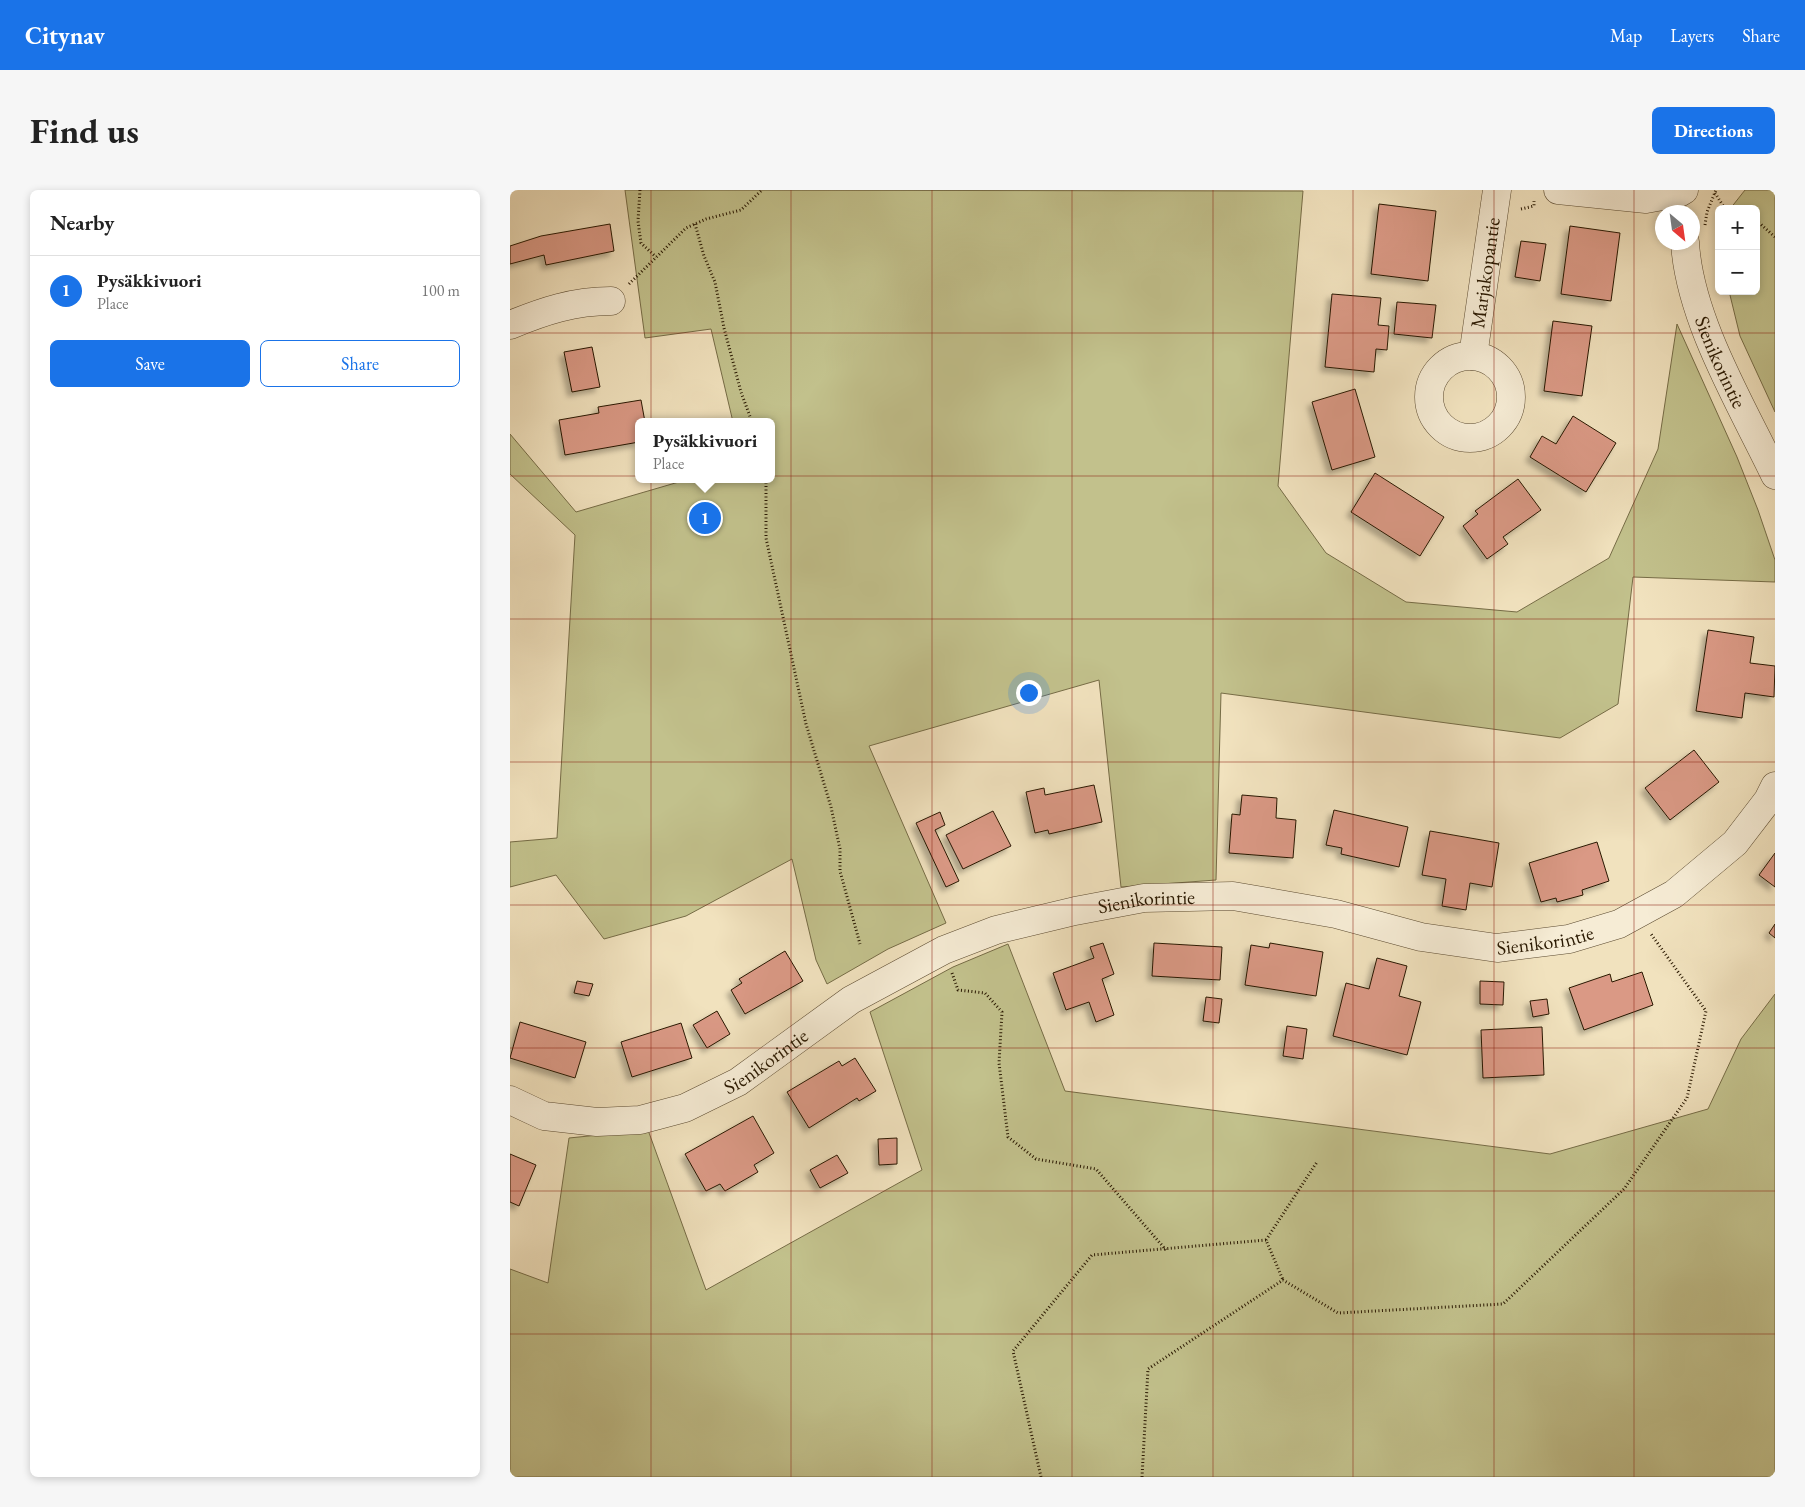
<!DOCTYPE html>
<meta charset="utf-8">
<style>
:root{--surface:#fff;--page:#f6f6f6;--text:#222;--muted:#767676;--line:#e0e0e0;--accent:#1a73e8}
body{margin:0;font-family:"EB Garamond",serif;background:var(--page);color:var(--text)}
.controls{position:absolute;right:15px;top:15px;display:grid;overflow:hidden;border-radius:8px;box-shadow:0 2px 8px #0003}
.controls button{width:45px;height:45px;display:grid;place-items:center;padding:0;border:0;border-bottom:1px solid var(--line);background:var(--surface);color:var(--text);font:25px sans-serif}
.compass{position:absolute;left:1145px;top:15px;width:45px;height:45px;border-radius:50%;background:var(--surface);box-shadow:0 2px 8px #0003;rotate:151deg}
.you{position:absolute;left:518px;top:502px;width:18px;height:18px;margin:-12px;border:4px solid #fff;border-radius:50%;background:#1a73e8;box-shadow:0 0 0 8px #1a73e833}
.badge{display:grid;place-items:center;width:32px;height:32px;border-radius:50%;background:var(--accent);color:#fff;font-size:16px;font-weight:700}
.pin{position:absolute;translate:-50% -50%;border:2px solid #fff;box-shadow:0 1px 5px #0006}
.popup{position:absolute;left:125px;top:228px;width:140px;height:65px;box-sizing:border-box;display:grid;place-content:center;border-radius:8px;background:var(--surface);filter:drop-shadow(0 1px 4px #0005);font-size:16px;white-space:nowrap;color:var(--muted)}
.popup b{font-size:19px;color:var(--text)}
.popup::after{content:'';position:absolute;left:50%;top:100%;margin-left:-10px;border:10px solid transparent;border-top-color:var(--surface)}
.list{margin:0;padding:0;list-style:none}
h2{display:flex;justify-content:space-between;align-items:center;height:65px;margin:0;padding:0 20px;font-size:21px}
h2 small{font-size:16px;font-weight:400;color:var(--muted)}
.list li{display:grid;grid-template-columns:32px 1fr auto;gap:15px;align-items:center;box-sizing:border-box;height:70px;padding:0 20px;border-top:1px solid var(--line)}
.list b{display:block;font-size:19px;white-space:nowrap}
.list p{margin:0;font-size:16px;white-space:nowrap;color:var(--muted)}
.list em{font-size:16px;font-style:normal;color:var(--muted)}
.actions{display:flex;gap:10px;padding:15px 20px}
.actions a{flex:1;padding:11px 0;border:1px solid var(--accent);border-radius:8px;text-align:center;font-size:18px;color:var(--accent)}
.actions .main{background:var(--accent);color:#fff}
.map{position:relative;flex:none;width:1265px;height:1287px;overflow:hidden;border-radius:8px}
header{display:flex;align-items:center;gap:30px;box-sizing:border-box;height:70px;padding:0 25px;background:var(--accent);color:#fff}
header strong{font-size:24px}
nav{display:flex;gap:28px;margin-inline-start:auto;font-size:18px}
.intro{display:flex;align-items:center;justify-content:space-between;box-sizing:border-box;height:120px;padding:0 30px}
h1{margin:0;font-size:35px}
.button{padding:12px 22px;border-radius:8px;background:var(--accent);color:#fff;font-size:18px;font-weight:700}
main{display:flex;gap:30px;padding:0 30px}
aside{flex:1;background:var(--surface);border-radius:8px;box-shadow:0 2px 8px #0003}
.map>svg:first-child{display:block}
.green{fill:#c2c18c;stroke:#766c46}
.building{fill:#da9985;stroke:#291801;filter:url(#shadow)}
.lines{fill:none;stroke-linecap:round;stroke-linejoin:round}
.minor-casing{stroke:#5b4a30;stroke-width:29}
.path{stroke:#291801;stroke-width:3;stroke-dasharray:1 2.5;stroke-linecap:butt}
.minor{stroke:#f6ecd5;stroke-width:28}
.grid{fill:none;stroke:#8f2418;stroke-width:1;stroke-opacity:0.55}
.labels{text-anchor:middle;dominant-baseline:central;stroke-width:4;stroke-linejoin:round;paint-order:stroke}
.street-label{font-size:20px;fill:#291801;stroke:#f6ecd5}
</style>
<header>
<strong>Citynav</strong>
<nav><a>Map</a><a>Layers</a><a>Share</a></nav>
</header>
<div class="intro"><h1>Find us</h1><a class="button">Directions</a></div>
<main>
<aside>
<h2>Nearby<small></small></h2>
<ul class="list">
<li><span class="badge">1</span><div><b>Pysäkkivuori</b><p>Place</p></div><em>100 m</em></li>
</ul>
<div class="actions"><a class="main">Save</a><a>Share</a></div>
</aside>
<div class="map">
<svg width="1265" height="1287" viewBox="0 0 1265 1287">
<defs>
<filter id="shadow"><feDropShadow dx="-4.5" dy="4.5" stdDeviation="2.5" flood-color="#0004"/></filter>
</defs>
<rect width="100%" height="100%" fill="#f1e2be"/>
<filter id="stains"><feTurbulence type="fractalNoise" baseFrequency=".004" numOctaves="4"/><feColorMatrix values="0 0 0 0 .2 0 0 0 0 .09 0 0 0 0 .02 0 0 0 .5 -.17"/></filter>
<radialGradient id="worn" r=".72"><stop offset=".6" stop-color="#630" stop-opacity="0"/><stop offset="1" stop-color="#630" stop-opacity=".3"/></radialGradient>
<path class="green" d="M115,0L793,1L768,296L816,363L896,412L1007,422L1099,368L1148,259L1167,134L1227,267L1248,320L1265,370V392L1123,387L1108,514L1050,548L711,503L706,690L611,697L589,490L359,556L436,733L378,759L317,794L306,770L282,669L176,726L94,749L46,685L0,697V652L47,648L65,345L0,284V244L66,322L179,289H261V232H223L201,139L135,148Z
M1235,0H1265V222L1230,146L1219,101H1246V19H1220Z
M498,754L555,901L1040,964L1198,919L1231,849L1265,804V1287H0V1079L38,1093L59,948L138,940L196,1100L412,980L360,822L443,777Z"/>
<path class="building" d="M869,14L926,21L918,91L861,84Z
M100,34L104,61L36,75L34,65L0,74V56L31,46Z
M1060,36L1110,43L1101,111L1051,104Z
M1011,51L1036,54L1030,91L1005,87Z
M822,104L871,108L868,135L879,136L877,160L866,159L864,182L815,177Z
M887,112L926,115L922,148L884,144Z
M1043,131L1082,136L1072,206L1034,201Z
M82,157L90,197L62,202L54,162Z
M845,199L865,267L822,280L802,212Z
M131,210L135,232H129L127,235L129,252L55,265L49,230L89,223L88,217Z
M1063,226L1106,253L1076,302L1020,267L1032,246L1046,254Z
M865,283L934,327L910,366L841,322Z
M1008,289L1031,320L993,347L998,354L977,369L953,336L968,324L965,321Z
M1198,440L1244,447L1240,473L1265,476L1264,507L1235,503L1232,528L1186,521Z
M1184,560L1209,592L1160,630L1135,598Z
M584,595L592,632L539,644L538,640L525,643L516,602L534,598L535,605Z
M732,605L767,608L766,628L786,630L783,668L719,663L722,624L730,625Z
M824,620L898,637L889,677L831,664L832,658L816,655Z
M483,621L501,656L453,679L436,645Z
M430,622L435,635L425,640L449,691L436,697L406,633Z
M920,641L989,653L982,697L960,693L956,720L932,716L936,689L912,685Z
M1087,652L1099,691L1072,700L1073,705L1047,712L1046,708L1031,712L1019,673Z
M1265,663V697L1249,685Z
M1265,734V748L1259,743Z
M593,753L604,784L592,789L604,825L586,832L579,812L556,820L543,783L584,768L580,757Z
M644,753L712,757L710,790L642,786Z
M760,753L813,762L806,806L735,795L741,755L759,758Z
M275,761L293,791L235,824L221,800L232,793L229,789Z
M867,768L897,776L889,806L911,812L897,865L823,846L836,793L859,799Z
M1132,782L1143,815L1074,840L1059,798L1100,784L1102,792Z
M67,791L83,794L79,806L64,803Z
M970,791L994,792L993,815L970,814Z
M696,807L712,809L709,833L693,831Z
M1037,809L1039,824L1023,827L1020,811Z
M207,821L220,844L197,858L183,835Z
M10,832L76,852L65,888L0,868Z
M171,833L182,868L122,887L111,852Z
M777,836L797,839L793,869L773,866Z
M1032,837L1034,885L973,888L971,840Z
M345,868L366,901L349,911L347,908L299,938L277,902L329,871L332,876Z
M243,926L264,963L244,975L248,982L215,1001L210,994L196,1001L175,964Z
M387,948V974L369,975L368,949Z
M0,964L26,975L9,1016L0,1012Z
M327,965L338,983L310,998L300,980Z"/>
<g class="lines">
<g class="minor-casing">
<g id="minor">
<path d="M1048,0L1136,9L1169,3L1174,0"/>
<path id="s1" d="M1175,52C1179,129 1232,216 1265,285"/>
<path d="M0,135C34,121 64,111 101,111"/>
<circle cx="960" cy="207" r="41"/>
<path id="s2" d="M963,166L987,0"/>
<path id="s3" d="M0,910L34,926L87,932L130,930L175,918L228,892L341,810L434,760L486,740L565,721L634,708L723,706L826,724L911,747L987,758L1059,749L1109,734L1164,704L1225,653L1258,610L1265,596"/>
</g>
</g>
<path class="path" d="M130,0L128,31L131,53L146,67
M1205,3L1215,19
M1011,19L1024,16V11
M1246,30L1265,47
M185,34L194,66L205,92L214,138L231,202L242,232
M1195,35L1197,22L1206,0
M119,94L176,38L196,29L231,20L252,0
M256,289V348L296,534L321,617L330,659V681L350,754
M442,783L448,800L475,803L492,822L489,873L498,947L526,969L586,979L656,1060
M756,1050L807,972
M531,1287L503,1161L582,1065L756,1050L773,1090
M632,1287L638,1179L773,1090L828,1123L993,1114L1114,999L1177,908L1196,821L1141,744"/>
<use href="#minor" class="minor"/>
</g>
<path class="grid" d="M141,0V1287M281,0V1287M422,0V1287M562,0V1287M703,0V1287M843,0V1287M984,0V1287M1124,0V1287M0,143H1265M0,286H1265M0,429H1265M0,572H1265M0,715H1265M0,858H1265M0,1001H1265M0,1144H1265"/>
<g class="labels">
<g class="street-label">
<text stroke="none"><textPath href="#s2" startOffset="84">Marjakopantie</textPath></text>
<text stroke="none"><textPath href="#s1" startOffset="126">Sienikorintie</textPath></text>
<text stroke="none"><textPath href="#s3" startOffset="694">Sienikorintie</textPath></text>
<text stroke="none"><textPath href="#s3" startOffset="1099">Sienikorintie</textPath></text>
<text stroke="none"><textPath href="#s3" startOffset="274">Sienikorintie</textPath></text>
</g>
</g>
<rect width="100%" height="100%" filter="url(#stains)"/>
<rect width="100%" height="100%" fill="url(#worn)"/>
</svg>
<div class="controls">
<button>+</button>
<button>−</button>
</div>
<svg class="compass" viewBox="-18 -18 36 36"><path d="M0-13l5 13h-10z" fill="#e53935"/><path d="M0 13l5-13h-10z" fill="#767676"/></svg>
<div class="you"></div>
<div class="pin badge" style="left:195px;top:328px">1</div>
<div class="popup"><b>Pysäkkivuori</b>Place</div>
</div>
</main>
